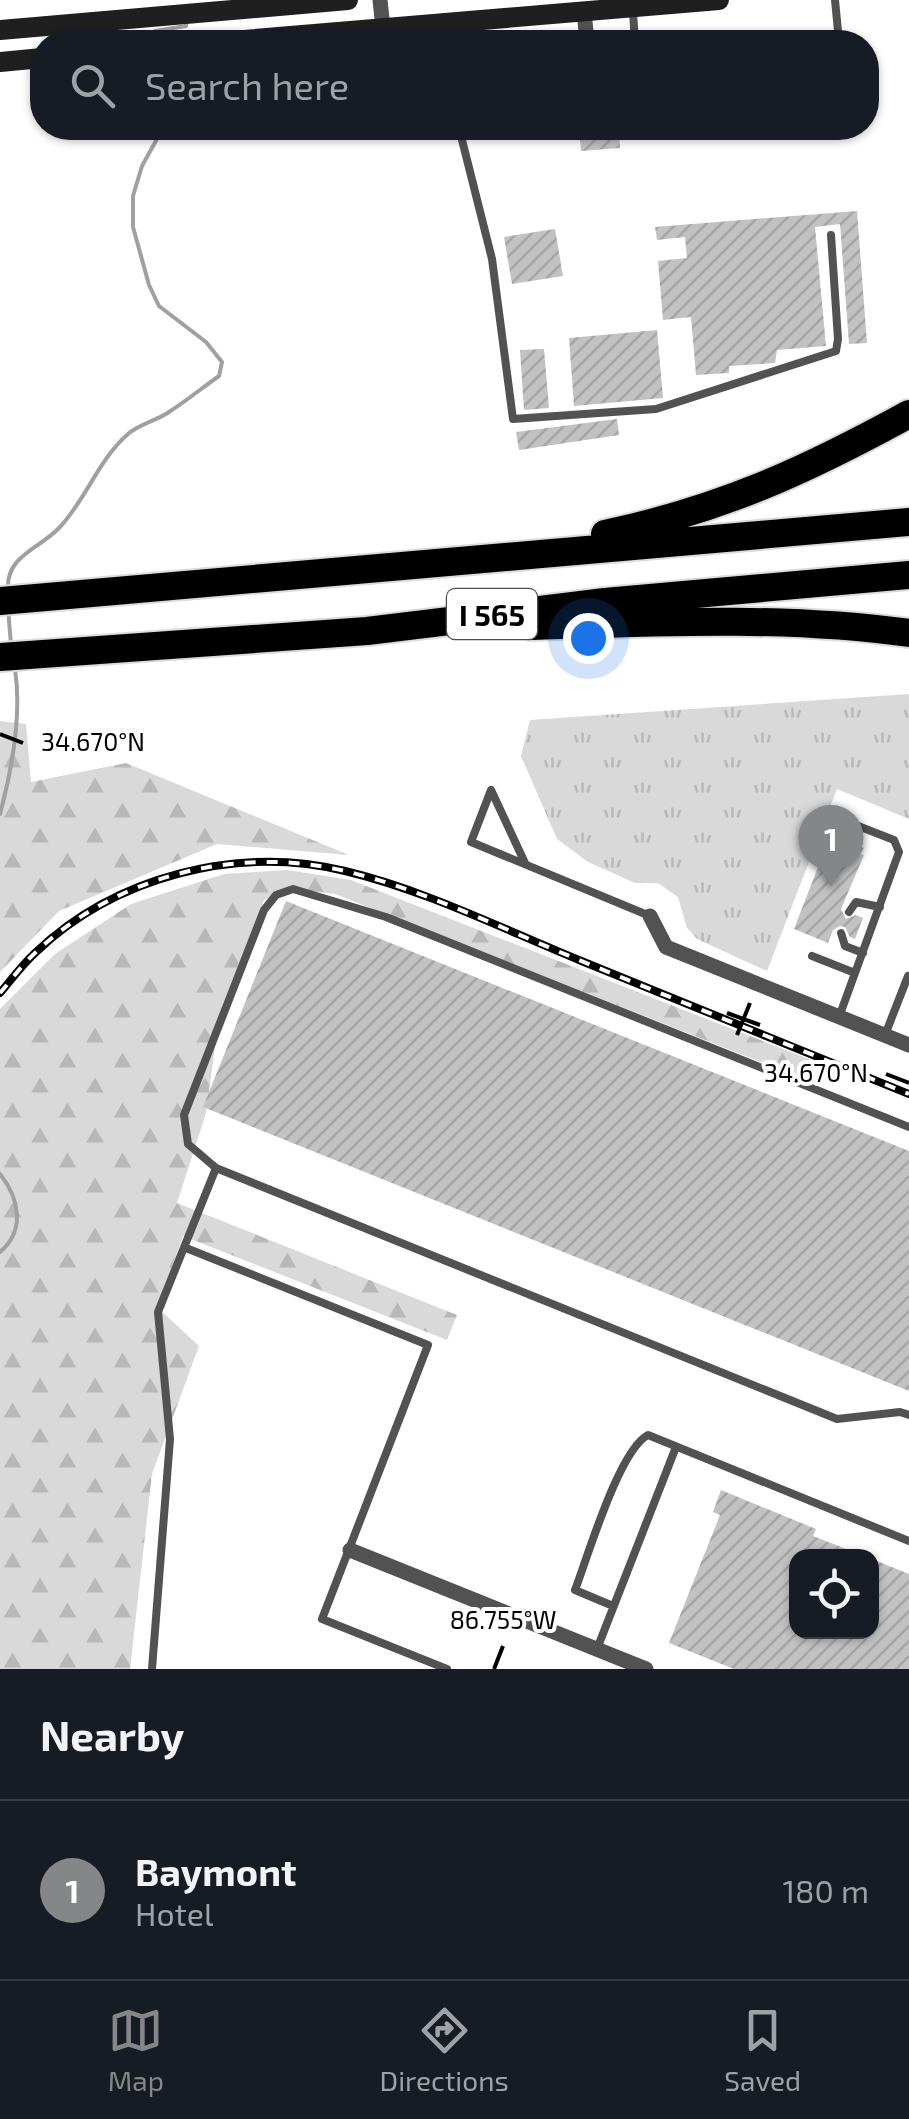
<!DOCTYPE html>
<meta charset="utf-8">
<style>
:root{--surface:#171b24;--page:#20242c;--text:#f1f3f6;--muted:#9ea1a6;--line:#363941;--accent:#858687}
body{margin:0;font-family:"Exo 2",sans-serif;background:var(--page);color:var(--text)}
.controls{position:absolute;right:30px;bottom:30px;display:grid;overflow:hidden;border-radius:20px;box-shadow:0 2px 8px #0004}
.controls button{width:90px;height:90px;display:grid;place-items:center;padding:0;border:0;border-bottom:2px solid var(--line);background:var(--surface);color:var(--text);font:50px sans-serif}
.you{position:absolute;left:588px;top:638px;width:35px;height:35px;margin:-25px;border:8px solid #fff;border-radius:50%;background:#1a73e8;box-shadow:0 0 0 15px #1a73e833}
.badge{display:grid;place-items:center;width:65px;height:65px;border-radius:50%;background:var(--accent);color:#fff;font-size:32px;font-weight:700}
.pin{position:absolute;translate:-50% -82px;filter:drop-shadow(0 2px 5px #0008)}
.pin::after{content:'';position:absolute;top:52px;width:35px;height:30px;background:inherit;clip-path:polygon(0 0,100% 0,50% 100%)}
.list{margin:0;padding:0;list-style:none}
h2{display:flex;justify-content:space-between;align-items:center;height:130px;margin:0;padding:0 40px;font-size:42px}
h2 small{font-size:32px;font-weight:400;color:var(--muted)}
.list li{display:grid;grid-template-columns:65px 1fr auto;gap:30px;align-items:center;box-sizing:border-box;height:180px;padding:0 40px;border-top:2px solid var(--line)}
.list b{display:block;font-size:38px;white-space:nowrap}
.list p{margin:0;font-size:32px;white-space:nowrap;color:var(--muted)}
.list em{font-size:32px;font-style:normal;color:var(--muted)}
.icon{flex:none;width:55px;height:55px;fill:none;stroke:currentColor;stroke-width:2;stroke-linecap:round;stroke-linejoin:round}
.map{position:relative;flex:none;width:909px;height:1669px;overflow:hidden}
.search{position:absolute;background:var(--surface);box-shadow:0 2px 8px #0004;left:30px;right:30px;top:30px;height:110px;display:flex;align-items:center;gap:25px;box-sizing:border-box;padding:0 35px;border-radius:40px;color:var(--muted);font-size:38px}
.sheet{height:310px;background:var(--surface)}
nav{display:flex;justify-content:space-around;align-items:center;box-sizing:border-box;height:140px;border-top:2px solid var(--line);background:var(--surface);font-size:28px;color:var(--muted)}
nav a{display:grid;justify-items:center;gap:5px}
nav .on{color:var(--accent)}
.map>svg:first-child{display:block}
.grass{fill:url(#grass-tufts)}
.forest{fill:url(#forest-firs)}
.lines{fill:none;stroke-linecap:round;stroke-linejoin:round}
.stream{stroke:#a0a0a0;stroke-width:4}
.building{fill:url(#building-hatch)}
.highway-casing{stroke:#dbdbdb;stroke-width:32}
.lane{stroke:#525252;stroke-width:8}
.street{stroke:#525252;stroke-width:15}
.secondary{stroke:#1f1f1f;stroke-width:20}
.highway{stroke:#000;stroke-width:28}
.rail-casing{stroke:#000;stroke-width:8}
.rail{stroke:#fff;stroke-width:4;stroke-dasharray:11;stroke-linecap:butt}
.ticks{fill:none;stroke:#000;stroke-width:4}
.labels{text-anchor:middle;dominant-baseline:central;stroke-width:8;stroke-linejoin:round;paint-order:stroke}
.shield{fill:#fff;stroke:#4c4c4c;stroke-width:2.5}
.shield-label{font-size:30px;font-weight:bold;fill:#000}
.ticks-label{font-size:25px;text-anchor:middle;fill:#000;stroke:#fff;stroke-width:8;stroke-linejoin:round;paint-order:stroke}
</style>
<div class="map">
<svg width="909" height="1669" viewBox="0 0 909 1669">
<defs>
<pattern id="grass-tufts" width="24" height="20" patternUnits="userSpaceOnUse" patternTransform="scale(2.5)"><rect width="24" height="20" fill="#d9d9d9"/><path d="M3 7l-1-3M5 7V3M7 7l1-3M15 17l-1-3M17 17v-4M19 17l1-3" fill="none" stroke="#b8b8b8"/></pattern>
<pattern id="forest-firs" width="22" height="20" patternUnits="userSpaceOnUse" patternTransform="scale(2.5)"><rect width="22" height="20" fill="#d9d9d9"/><path d="M5 1l3.5 6h-7zM16 11l3.5 6h-7z" fill="#b8b8b8"/></pattern>
<pattern id="building-hatch" width="6" height="6" patternUnits="userSpaceOnUse" patternTransform="scale(2.5)"><rect width="6" height="6" fill="#c2c2c2"/><path d="M-1 1l2-2M0 6l6-6M5 7l2-2" fill="none" stroke="#a5a5a5"/></pattern>
</defs>
<rect width="100%" height="100%" fill="#fff"/>
<path class="grass" d="M909,694V819L837,789L767,971L697,939L687,928L678,897L658,883H635L588,862L557,839L521,756L530,720Z"/>
<path class="forest" d="M0,721L26,724L31,782L126,763L349,855L217,844L59,911L0,972Z
M287,870L351,880L809,1059L804,1079L335,894L289,888L264,900L220,1011L206,1113L177,1203L457,1315L447,1340L183,1236L157,1307L199,1346L152,1474L130,1669H0V1009L55,954L131,904L224,874Z"/>
<g class="lines">
<path class="stream" d="M153,42L155,31L186,26V20
M8,589C6,556 39,549 59,528C86,500 98,460 128,434C139,424 156,421 169,412C186,401 202,388 219,376L222,362L206,342L159,306L149,285L133,227V196L142,166L163,128
M8,609L11,644
M0,814C12,769 22,715 15,669
M0,1174C19,1198 26,1230 0,1252"/>
</g>
<path class="building" d="M579,128H619L620,148L581,151Z
M857,211L867,343L849,344L840,224L815,227L826,346L777,350L775,363L729,366V373L696,375L691,317L663,320L658,261L687,258L685,237L657,240L655,227Z
M555,229L563,276L512,284L504,237Z
M657,330L663,398L574,406L569,338Z
M544,349L549,408L524,410L520,350Z
M617,419L619,435L519,450L516,432Z
M830,836L864,848L861,854L864,855L841,909L846,919L856,915L863,918L855,939L850,937L845,927L840,926L833,930L828,943L794,929Z
M286,901L909,1151V1391L203,1107Z
M721,1490L816,1529L813,1536L864,1556H796V1632H872V1559L909,1574V1669H734L669,1643L720,1515L713,1512Z"/>
<g class="lines">
<g class="highway-casing">
<path id="highway" d="M605,534C722,509 805,471 909,414
M0,601L909,522
M533,626C658,622 785,616 909,633
M0,657L367,631L605,602L909,575"/>
</g>
<path class="lane" d="M835,0L838,31
M633,12L635,42
M451,23L454,42
M459,128L492,259L513,419L656,409L836,351L838,339L831,235
M835,817L894,840L899,852L839,1017
M525,863L491,790L471,842L650,916
M849,912L856,902L880,907
M841,933L845,946L863,953
M812,956L855,973
M885,1035L908,976
M216,1168L188,1144L184,1115L264,910L276,895L293,889L386,917L909,1127
M186,1248L428,1345L322,1619L447,1669
M613,1606L575,1590C588,1556 619,1450 648,1435L909,1541
M597,1649L676,1447
M152,1669L170,1439L158,1312L216,1168L837,1419L900,1412L909,1415"/>
<path class="street" d="M380,0L383,28
M584,11L587,42
M650,916L666,947L909,1045
M350,1550L646,1669"/>
<path class="secondary" d="M0,30L348,0
M220,42L719,0
M0,62L42,58"/>
<use href="#highway" class="highway"/>
<g class="rail-casing">
<path id="rail" d="M0,993C11,980 22,965 35,953C115,876 238,845 345,871C425,890 503,929 579,960C689,1005 799,1049 909,1094"/>
</g>
<use href="#rail" class="rail"/>
</g>
<path class="ticks" d="M0,734L23,743M727,1013L760,1025M737,1035L750,1003M886,1074L909,1083M494,1669L503,1646"/>
<g class="labels">
<rect class="shield" x="447" y="589" width="90" height="50" rx="8"/>
<g class="shield-label">
<text x="492" y="614">I 565</text>
</g>
</g>
<g class="ticks-label">
<text x="93" y="751">34.670°N</text>
<text x="816" y="1082">34.670°N</text>
<text x="503" y="1629">86.755°W</text>
</g>
</svg>
<div class="controls">
<button><svg class="icon" aria-label="locate" viewBox="0 0 24 24"><circle cx="12" cy="12" r="6"/><path d="M12 2v4M12 18v4M2 12h4M18 12h4"/></svg></button>
</div>
<div class="you"></div>
<div class="pin badge" style="left:831px;top:887px">1</div>
<div class="search"><svg class="icon" aria-label="search" viewBox="0 0 24 24"><circle cx="10" cy="10" r="6"/><path d="M15 15l6 6"/></svg>Search here</div>
</div>
<section class="sheet">
<h2>Nearby<small></small></h2>
<ul class="list">
<li><span class="badge">1</span><div><b>Baymont</b><p>Hotel</p></div><em>180 m</em></li>
</ul>
</section>
<nav>
<a class="on"><svg class="icon" aria-label="map" viewBox="0 0 24 24"><path d="M3 6l6-2 6 2 6-2v14l-6 2-6-2-6 2zM9 4v14M15 6v14"/></svg>Map</a>
<a><svg class="icon" aria-label="directions" viewBox="0 0 24 24"><path d="M12 3l9 9-9 9-9-9zM9 14v-3h6M13 9l2 2-2 2"/></svg>Directions</a>
<a><svg class="icon" aria-label="saved" viewBox="0 0 24 24"><path d="M7 4h10v16l-5-4-5 4z"/></svg>Saved</a>
</nav>
